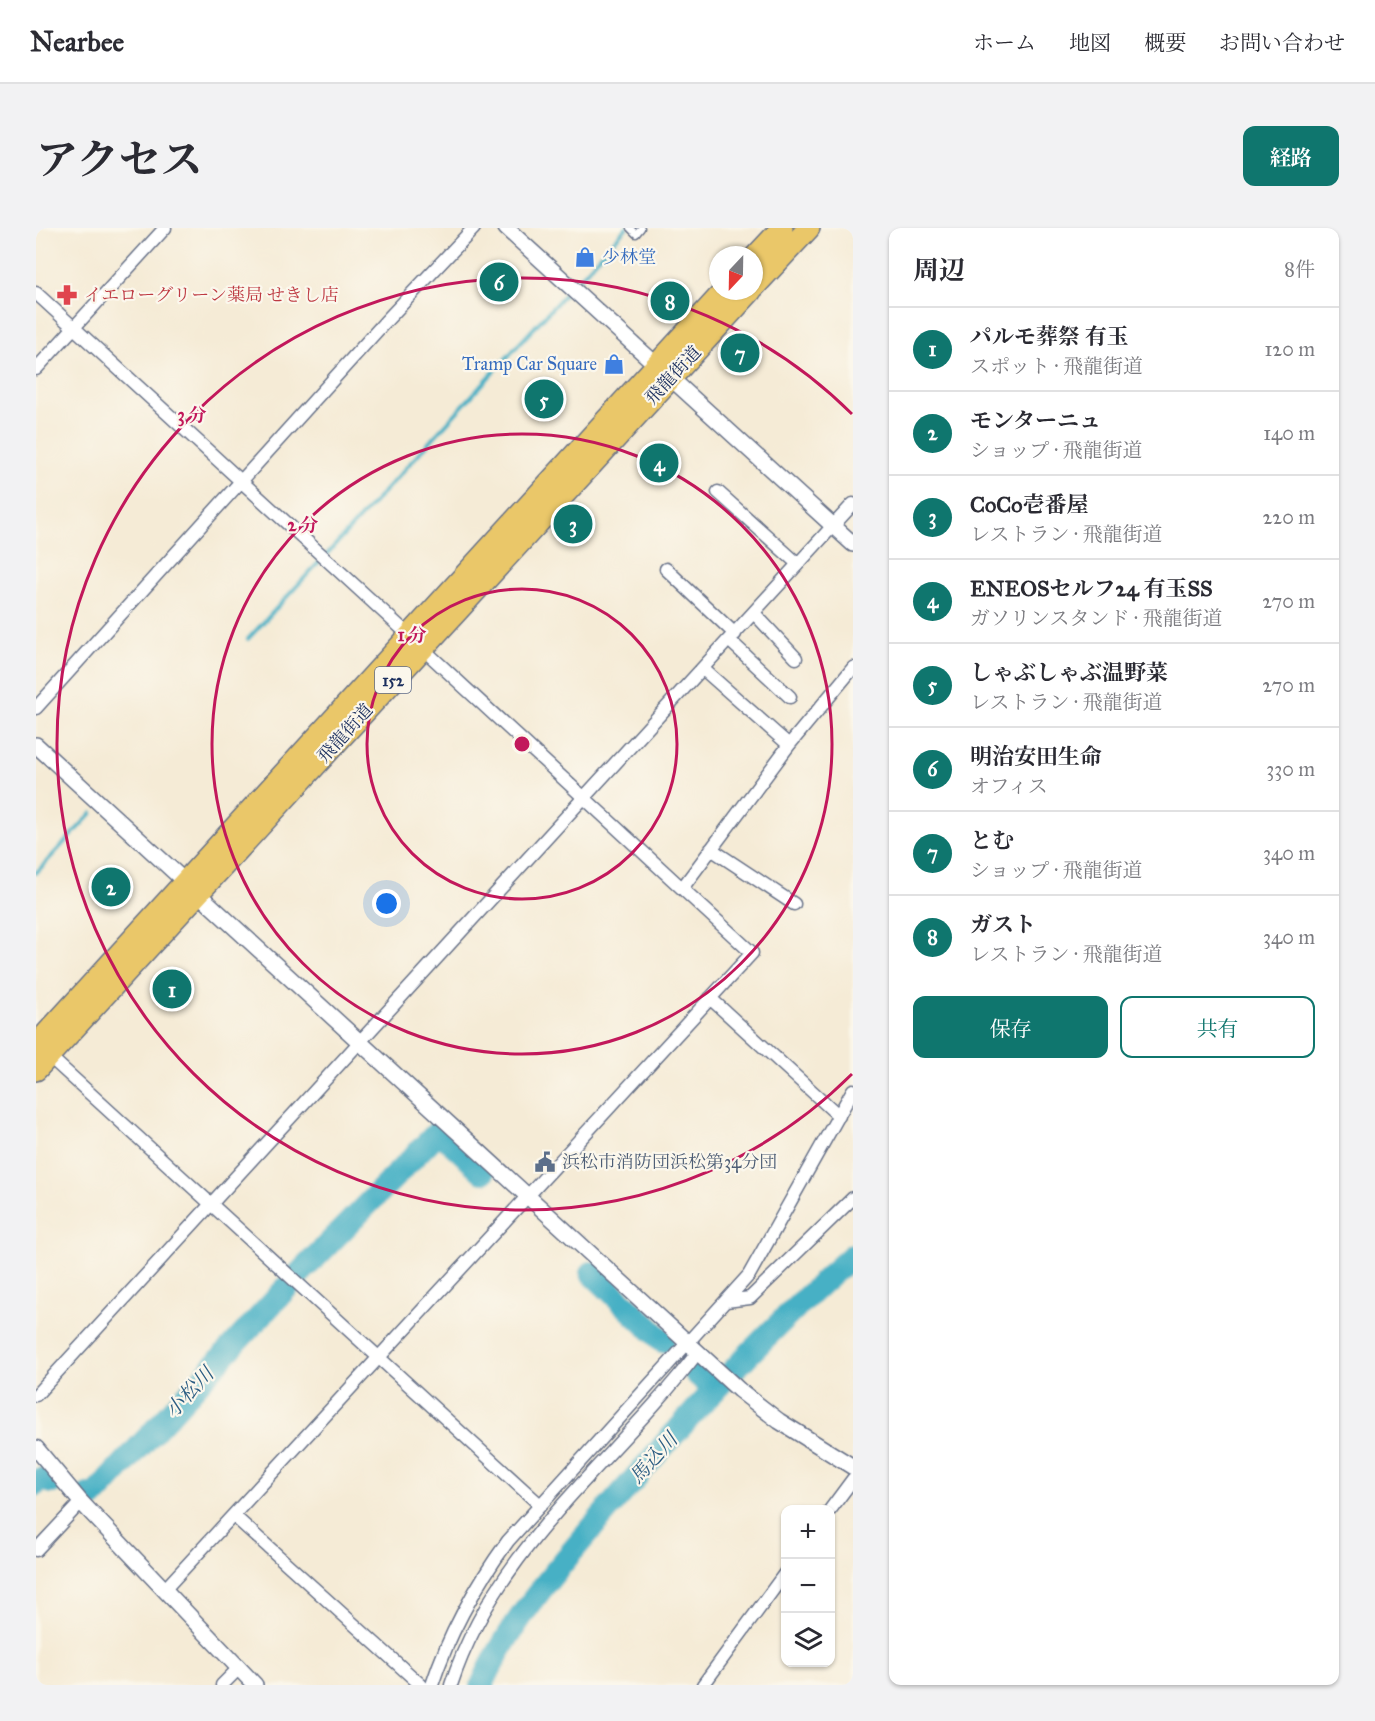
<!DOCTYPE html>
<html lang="ja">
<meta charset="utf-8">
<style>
:root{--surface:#fff;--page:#f2f2f3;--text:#2b2b33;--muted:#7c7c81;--line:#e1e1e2;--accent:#0f766e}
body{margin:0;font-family:"IM FELL Great Primer","Noto Serif JP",serif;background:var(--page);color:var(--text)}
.controls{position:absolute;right:18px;bottom:18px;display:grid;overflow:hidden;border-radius:12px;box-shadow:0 2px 4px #0004}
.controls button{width:54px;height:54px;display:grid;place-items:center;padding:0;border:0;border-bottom:2px solid var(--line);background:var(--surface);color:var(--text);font:30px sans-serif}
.compass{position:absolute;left:673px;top:18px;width:54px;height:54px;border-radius:50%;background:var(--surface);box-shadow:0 2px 4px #0004;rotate:202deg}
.you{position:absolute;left:351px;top:676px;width:21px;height:21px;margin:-15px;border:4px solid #fff;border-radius:50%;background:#1a73e8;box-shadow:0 0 0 9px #1a73e833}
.badge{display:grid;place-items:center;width:39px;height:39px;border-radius:50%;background:var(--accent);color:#fff;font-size:20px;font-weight:700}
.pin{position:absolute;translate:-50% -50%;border:3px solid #fff;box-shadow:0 2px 6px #0006}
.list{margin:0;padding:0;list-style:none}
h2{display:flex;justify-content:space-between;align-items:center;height:78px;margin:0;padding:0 24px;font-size:26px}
h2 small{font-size:20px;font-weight:400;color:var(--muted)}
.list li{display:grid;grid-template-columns:39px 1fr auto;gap:18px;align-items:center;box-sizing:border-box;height:84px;padding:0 24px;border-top:2px solid var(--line)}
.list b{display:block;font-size:22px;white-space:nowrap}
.list p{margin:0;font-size:20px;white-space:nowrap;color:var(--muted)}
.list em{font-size:20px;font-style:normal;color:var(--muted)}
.actions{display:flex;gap:12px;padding:18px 24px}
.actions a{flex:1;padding:14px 0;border:2px solid var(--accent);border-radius:12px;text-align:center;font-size:21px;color:var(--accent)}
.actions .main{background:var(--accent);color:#fff}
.icon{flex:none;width:33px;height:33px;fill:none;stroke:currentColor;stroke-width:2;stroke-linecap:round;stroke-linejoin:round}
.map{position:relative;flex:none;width:817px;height:1457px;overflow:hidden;border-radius:12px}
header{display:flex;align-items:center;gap:36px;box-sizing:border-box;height:84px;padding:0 30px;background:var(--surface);border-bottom:2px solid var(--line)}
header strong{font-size:28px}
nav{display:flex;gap:33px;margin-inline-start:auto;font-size:21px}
.intro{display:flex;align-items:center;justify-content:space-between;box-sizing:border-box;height:144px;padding:0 36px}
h1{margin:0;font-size:42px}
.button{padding:15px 27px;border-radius:12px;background:var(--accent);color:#fff;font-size:21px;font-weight:700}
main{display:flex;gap:36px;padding:0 36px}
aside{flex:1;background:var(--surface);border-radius:12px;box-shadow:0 2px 4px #0004}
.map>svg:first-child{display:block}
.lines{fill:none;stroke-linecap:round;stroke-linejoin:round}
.stream{stroke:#46b0c5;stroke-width:4}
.river{stroke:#46b0c5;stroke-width:24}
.service-casing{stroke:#677188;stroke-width:9}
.minor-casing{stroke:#677188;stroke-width:15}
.tertiary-casing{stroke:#677188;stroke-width:18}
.trunk-casing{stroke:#677188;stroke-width:24}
.service{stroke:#fff;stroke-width:6}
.minor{stroke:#fff;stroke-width:12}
.tertiary{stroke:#fff;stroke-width:15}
.trunk{stroke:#eac769;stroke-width:21}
.ring{fill:none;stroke:#c2185b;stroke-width:3}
.labels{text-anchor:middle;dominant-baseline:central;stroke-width:4.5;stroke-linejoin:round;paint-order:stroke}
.shield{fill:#fbf7ec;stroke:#5e6b89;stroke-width:1.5}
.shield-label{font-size:16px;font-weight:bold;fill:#1b2f5e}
.shop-label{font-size:18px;fill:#366cbe;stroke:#fbf7ec;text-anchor:start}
.health-label{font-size:18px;fill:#be3a42;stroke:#fbf7ec;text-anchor:start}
.street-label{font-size:18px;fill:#1b2f5e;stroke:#fbf7ec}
.service-label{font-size:18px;fill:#4e5e75;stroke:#fbf7ec;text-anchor:start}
.water-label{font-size:20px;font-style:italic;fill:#2a5c82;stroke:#fbf7ec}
.centre{fill:#c2185b;stroke:#fbf7ec;stroke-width:3}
.ring-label{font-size:18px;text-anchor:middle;font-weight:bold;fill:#c2185b;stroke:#fbf7ec;stroke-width:4.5;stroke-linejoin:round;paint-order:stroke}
</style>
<header>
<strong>Nearbee</strong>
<nav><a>ホーム</a><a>地図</a><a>概要</a><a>お問い合わせ</a></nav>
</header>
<div class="intro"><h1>アクセス</h1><a class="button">経路</a></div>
<main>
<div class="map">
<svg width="817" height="1457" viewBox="0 0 817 1457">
<rect width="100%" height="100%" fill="#fbf7ec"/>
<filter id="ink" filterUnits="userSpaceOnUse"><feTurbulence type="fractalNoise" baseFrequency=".0167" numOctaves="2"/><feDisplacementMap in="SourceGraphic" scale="12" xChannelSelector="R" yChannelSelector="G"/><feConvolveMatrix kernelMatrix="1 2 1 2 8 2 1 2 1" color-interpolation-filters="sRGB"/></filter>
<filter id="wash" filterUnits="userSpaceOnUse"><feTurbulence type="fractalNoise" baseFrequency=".008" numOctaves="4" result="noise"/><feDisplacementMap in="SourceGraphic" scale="24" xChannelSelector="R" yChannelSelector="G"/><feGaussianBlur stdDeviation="1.35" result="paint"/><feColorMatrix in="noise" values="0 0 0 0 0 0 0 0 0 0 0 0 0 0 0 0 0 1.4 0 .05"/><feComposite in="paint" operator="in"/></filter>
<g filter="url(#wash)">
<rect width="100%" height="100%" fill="#f5ebd6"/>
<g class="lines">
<path class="stream" d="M543,51L590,0
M291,326L528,67
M212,411L284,333
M0,645L56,585"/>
<path class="river" d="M556,1045L627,1113
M260,1049L403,903L447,944
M660,1145L679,1162
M0,1256L5,1251L16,1254
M52,1267L57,1269L254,1056
M446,1457C474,1393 522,1340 567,1287C645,1196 727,1106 817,1027"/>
</g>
</g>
<g filter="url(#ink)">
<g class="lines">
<g class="service-casing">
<path id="service" d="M594,0L600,6L605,0"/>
</g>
<g class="minor-casing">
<path id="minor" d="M0,65L375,409
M0,141L129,0
M682,264L762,336
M630,341L699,406
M718,385L760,430
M693,412L754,469
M667,441L753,517
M0,480L349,94L438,0
M675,621L758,676
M647,659L753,517L817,440
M674,770L803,888
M13,828L503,1276
M690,1073L714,1070L817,970
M0,1167L817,276
M794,1282L817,1251
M198,1288L385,1457
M0,1322L45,1274
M129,1361L716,725L386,420
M186,1457L203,1440
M396,1457C413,1405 440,1357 472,1313L713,1047L817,862
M415,1457C460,1319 576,1236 662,1124
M667,1457L750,1344"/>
</g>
<g class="tertiary-casing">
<path id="tertiary" d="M470,0L817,316
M0,517L703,1162L743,1193L817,1239
M0,1220L45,1274L219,1457"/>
</g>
<g class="trunk-casing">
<path id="trunk" d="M718,30L746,0
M718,59L773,0
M0,817L688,63
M0,842L715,63"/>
</g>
<use href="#service" class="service"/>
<use href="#minor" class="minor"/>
<use href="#tertiary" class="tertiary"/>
<use href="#trunk" class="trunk"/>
</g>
</g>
<g class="ring">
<circle cx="486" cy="516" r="155"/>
<circle cx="486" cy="516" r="310"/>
<path d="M816 846A466 466 0 1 1 816 186"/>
</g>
<defs>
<g id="shop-bare" transform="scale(1.62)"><path d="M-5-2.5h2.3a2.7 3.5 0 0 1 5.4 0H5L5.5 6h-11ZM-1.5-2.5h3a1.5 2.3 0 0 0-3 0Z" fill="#3f7fe0" stroke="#fbf7ec" stroke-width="2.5" paint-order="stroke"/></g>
<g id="pharmacy-bare" transform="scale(1.62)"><path d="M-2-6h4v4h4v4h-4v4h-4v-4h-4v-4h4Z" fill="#e0444e" stroke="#fbf7ec" stroke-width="2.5" paint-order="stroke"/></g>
<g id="civic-bare" transform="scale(1.62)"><path d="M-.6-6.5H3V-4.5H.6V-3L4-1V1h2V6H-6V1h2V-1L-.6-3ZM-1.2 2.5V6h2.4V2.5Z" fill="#5c6f8a" stroke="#fbf7ec" stroke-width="2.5" paint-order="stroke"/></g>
</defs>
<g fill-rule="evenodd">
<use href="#shop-bare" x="549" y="29"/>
<use href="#pharmacy-bare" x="31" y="67"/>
<use href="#shop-bare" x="578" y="136"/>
<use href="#civic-bare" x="509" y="934"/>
</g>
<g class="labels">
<rect class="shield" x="339" y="439" width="36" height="26" rx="4.5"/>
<g class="shield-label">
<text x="357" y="452">152</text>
</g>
<g class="shop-label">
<text x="566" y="29">少林堂</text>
<text x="561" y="136" text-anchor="end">Tramp Car Square</text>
</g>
<g class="health-label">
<text x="48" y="67">イエローグリーン薬局 せきし店</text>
</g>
<g class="street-label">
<text transform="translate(637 147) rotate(-47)">飛龍街道</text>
<text transform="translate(309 505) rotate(-48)">飛龍街道</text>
</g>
<g class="service-label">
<text x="526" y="934">浜松市消防団浜松第34分団</text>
</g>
<g class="water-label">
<text transform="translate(153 1164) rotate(-47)">小松川</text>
<text transform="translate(617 1230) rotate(-48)">馬込川</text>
</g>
</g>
<circle cx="486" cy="516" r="9" class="centre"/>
<g class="ring-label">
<text x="156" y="193">3 分</text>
<text x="267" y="303">2 分</text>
<text x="376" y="413">1 分</text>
</g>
</svg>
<div class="controls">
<button>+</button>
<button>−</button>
<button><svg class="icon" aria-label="layers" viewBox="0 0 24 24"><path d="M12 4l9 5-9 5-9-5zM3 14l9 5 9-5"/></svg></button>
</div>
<svg class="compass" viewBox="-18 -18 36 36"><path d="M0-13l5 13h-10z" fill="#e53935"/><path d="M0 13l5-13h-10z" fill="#7c7c81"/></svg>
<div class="you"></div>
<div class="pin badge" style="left:136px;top:761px">1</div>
<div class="pin badge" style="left:75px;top:659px">2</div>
<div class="pin badge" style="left:537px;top:296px">3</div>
<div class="pin badge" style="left:623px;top:235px">4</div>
<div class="pin badge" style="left:508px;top:171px">5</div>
<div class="pin badge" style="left:463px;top:54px">6</div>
<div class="pin badge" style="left:704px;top:125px">7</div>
<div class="pin badge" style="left:634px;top:73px">8</div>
</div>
<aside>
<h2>周辺<small>8件</small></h2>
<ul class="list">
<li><span class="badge">1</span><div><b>パルモ葬祭 有玉</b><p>スポット · 飛龍街道</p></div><em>120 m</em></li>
<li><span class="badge">2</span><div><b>モンターニュ</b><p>ショップ · 飛龍街道</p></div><em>140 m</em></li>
<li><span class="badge">3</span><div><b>CoCo壱番屋</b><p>レストラン · 飛龍街道</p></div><em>220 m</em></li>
<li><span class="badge">4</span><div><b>ENEOSセルフ24 有玉SS</b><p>ガソリンスタンド · 飛龍街道</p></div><em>270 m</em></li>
<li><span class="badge">5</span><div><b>しゃぶしゃぶ温野菜</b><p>レストラン · 飛龍街道</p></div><em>270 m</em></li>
<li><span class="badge">6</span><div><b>明治安田生命</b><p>オフィス</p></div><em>330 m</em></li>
<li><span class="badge">7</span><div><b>とむ</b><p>ショップ · 飛龍街道</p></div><em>340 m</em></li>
<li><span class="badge">8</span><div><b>ガスト</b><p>レストラン · 飛龍街道</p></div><em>340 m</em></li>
</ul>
<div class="actions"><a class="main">保存</a><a>共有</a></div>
</aside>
</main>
